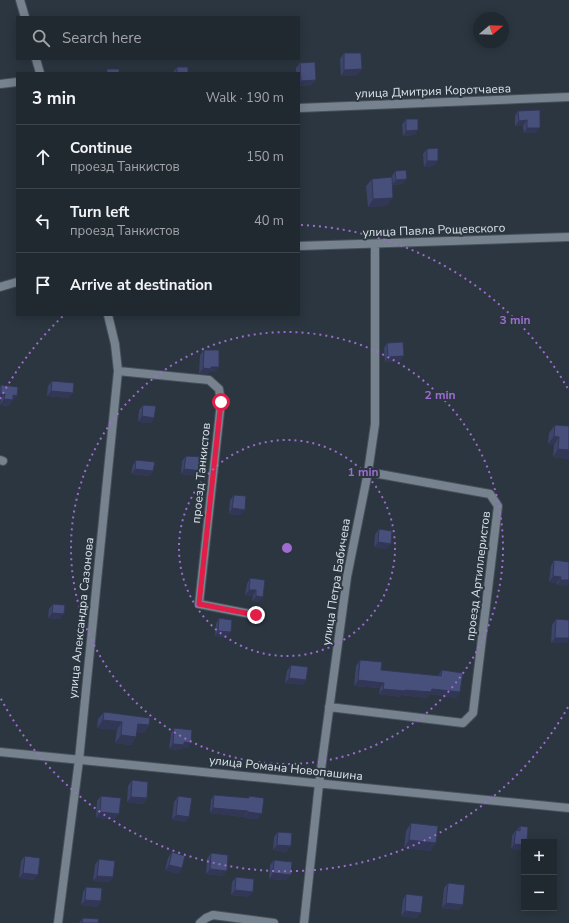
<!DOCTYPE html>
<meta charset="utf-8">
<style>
:root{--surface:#202830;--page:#2d343c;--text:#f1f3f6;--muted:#a2a6ab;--line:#3d444c}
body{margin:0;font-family:"Nunito Sans",sans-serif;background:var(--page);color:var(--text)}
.controls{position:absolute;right:12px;bottom:12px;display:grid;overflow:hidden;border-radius:0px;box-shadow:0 2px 10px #0003}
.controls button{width:36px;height:36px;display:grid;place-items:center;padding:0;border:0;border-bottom:1px solid var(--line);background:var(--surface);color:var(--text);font:20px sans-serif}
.compass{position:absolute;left:473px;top:12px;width:36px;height:36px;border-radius:50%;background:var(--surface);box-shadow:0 2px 10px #0003;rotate:71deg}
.stop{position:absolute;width:12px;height:12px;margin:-9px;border:3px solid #e11d48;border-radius:50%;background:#fff}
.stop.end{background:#e11d48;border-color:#fff;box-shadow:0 1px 4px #0008}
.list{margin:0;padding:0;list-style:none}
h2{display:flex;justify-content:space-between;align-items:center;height:52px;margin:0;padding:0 16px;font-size:17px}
h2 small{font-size:13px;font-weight:400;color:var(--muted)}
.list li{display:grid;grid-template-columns:26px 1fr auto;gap:12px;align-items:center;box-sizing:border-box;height:64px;padding:0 16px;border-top:1px solid var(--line)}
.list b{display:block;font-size:15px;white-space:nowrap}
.list p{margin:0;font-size:13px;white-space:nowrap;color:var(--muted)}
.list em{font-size:13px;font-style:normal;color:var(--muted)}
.icon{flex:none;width:22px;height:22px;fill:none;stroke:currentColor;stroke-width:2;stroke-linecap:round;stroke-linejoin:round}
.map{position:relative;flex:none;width:569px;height:923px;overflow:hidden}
.search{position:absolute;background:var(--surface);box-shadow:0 2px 10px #0003;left:16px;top:16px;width:284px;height:44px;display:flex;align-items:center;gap:10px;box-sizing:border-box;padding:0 14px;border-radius:0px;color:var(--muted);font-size:15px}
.panel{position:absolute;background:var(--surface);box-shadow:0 2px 10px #0003;left:16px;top:72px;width:284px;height:244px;border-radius:0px}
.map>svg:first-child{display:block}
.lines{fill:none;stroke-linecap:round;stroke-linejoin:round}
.street-casing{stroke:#48515a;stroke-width:10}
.street{stroke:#76838f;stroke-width:8}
.wall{fill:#3d446a}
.shaded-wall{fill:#323756}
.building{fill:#474f7b;stroke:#323756}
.route{stroke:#e11d48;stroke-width:5}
.ring{fill:none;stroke:#9d6cce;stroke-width:2;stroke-dasharray:2 4}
.labels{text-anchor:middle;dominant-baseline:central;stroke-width:4;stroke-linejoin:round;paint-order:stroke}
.street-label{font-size:12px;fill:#dde4eb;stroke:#2b3640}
.centre{fill:#9d6cce;stroke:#2b3640;stroke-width:2}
.ring-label{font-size:12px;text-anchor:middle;font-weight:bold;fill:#9d6cce;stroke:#2b3640;stroke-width:4;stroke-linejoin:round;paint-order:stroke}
</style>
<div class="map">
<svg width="569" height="923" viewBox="0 0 569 923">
<rect width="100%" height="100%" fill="#2b3640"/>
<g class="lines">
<g class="street-casing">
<path id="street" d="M20,0L25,17
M36,59L40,73
M0,84L17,82
M299,108L569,97
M299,246L569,237
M0,287L17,282
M118,371L209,380L219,389L221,402L199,604L256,615
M0,460L3,461
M329,707L463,723L473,713L498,506L490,494L368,472
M0,752L569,808
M58,923L79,760L118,371L115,344L108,315
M200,923L206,918L213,915L274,923
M304,923L319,784L347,577L368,472L375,424V244"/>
</g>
<use href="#street" class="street"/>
</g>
<path class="wall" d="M344,53L358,75L341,76L340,59Z
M300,63L312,85L299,86V73H296V68Z
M177,67L188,73H173V72Z
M540,110L536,133H524L523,126H515V116L518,111Z
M406,119L418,130L414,135L403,136L402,125Z
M427,149L434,166L424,167L423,154Z
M395,171L403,184L392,185L387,206L368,207L366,186L372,179L392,177V176Z
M387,343L401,361L385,362L384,348Z
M204,350L215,372H209L207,374H199L200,355Z
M52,381L69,398L47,396L48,386Z
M1,385L13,401H12L9,406L0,405L1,399H0V387Z
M143,405L154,418L151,423L138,422L139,410Z
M555,425L569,426V459L553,457L554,445L548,444L549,433Z
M186,456L202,471L198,476L181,474L182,461Z
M136,460L153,471L150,476L131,474L133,465Z
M234,495L241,515L229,514L230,500Z
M379,529L387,549L374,547L375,535Z
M554,560L569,562V583L567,586L557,585V583L549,582L551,566Z
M250,578L265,580L259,602L252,601L253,596L245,595L247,584Z
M53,604L60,619L48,618L49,609Z
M219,618L227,637L215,636L216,624Z
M556,619L567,643H551L552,625Z
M360,660L381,670L438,676L442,670L460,692L456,698L430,694L427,698L402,695L401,697L379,694L380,688L354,686L356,666Z
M291,665L303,685L285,683L287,671Z
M104,712L149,725L144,733L137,732L136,737L131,745L115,743L117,730L97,728L98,719Z
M174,728L191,743L187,748H182L180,750L169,749L171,733Z
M132,780L147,798L143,804L127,802L128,786Z
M214,795L248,798L249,796L258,819L244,818V817L210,813L211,800Z
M101,796L115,819L96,818L97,801Z
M178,796L186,822L172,820L174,802Z
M411,823L431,851L404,848L406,831Z
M520,826L522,850L511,849L512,836L516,830H517Z
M278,832L287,852L273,850L274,837Z
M172,852L179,874L165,870L168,858Z
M211,853L223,876L206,874L207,859Z
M25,856L34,880L19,878L21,861Z
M99,859L113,877L110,882L93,881L95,865Z
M274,860L287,880L269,879L270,865Z
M236,877L249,897L231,895L232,882Z
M448,883L463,905L459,910L442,908L444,888Z
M86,887L101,901L97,907L81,905L83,892Z
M406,894L417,918L401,916L403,900Z
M83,918L98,923H79Z"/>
<path class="shaded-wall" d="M362,69L358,75L341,76L344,70Z
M316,80L312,85L299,86V84L301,81Z
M527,120L523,126H515L519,121Z
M527,128H540L536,133H524Z
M418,130L414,135L403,136L406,131Z
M427,161H438L434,166L424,167Z
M407,179L403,184L392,185L396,180Z
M393,198L387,206L368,207L373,199Z
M404,356L401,361L385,362L388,357Z
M211,367H219L215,372H209L207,374H199L203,368Z
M51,391L73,393L69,398L47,396Z
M1,394H5L1,399H0V395Z
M13,395L17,396L13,401H12L9,406L0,405L4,399Z
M142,416L154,418L151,423L138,422Z
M554,436L559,437L554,445L548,444Z
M558,449L569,450V459L553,457Z
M135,469L153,471L150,476L131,474Z
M184,469L202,471L198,476L181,474Z
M232,508L245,510L241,515L229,514Z
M378,542L391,544L387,549L374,547Z
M553,576L561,577L557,583L549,582Z
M560,580H569V583L567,586L557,585Z
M249,590H256L253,596L245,595Z
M256,596L263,597L259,602L252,601Z
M52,613L64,614L60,619L48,618Z
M218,631L231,632L227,637L215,636Z
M555,638H569V640L567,643H551Z
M289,678L306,680L303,685L285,683Z
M358,680L384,683L380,688L354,686Z
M383,689L405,690L432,689L460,692L456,698L430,694L427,698L402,695L401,697L379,694Z
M103,720L122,722L117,730L97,728Z
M138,724L149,725L144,733L133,732Z
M121,735L136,737L131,745L115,743Z
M184,742L191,743L187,748H182L180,750L169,749L173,744Z
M131,797L147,798L143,804L127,802Z
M213,808L248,811L244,817L210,813Z
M100,812L119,814L115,819L96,818Z
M248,812L262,814L258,819L244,818Z
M176,815L189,817L186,822L172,820Z
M409,840L436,843L431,851L404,848Z
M514,844L524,845V848L522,850L511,849Z
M277,845L291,846L287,852L273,850Z
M169,865L182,868L179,874L165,870Z
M210,869L227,871L223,876L206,874Z
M23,873L38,875L34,880L19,878Z
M273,873L291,875L287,880L269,879Z
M97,876L113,877L110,882L93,881Z
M235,890L253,892L249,897L231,895Z
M85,900L101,901L97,907L81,905Z
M446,903L463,905L459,910L442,908Z
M405,911L421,913L417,918L401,916Z"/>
<path class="building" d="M344,53H361L362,69L344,70Z
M315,62L316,80L301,81L300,63Z
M177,67H188V73H177Z
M107,69H119V73H107Z
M540,110V128H527V120L519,121L518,111Z
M406,119H418V130L406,131Z
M438,148V161H427V149Z
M406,170L407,179L396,180L395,171Z
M392,177L393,198L373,199L372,179Z
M403,342L404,356L388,357L387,343Z
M204,350H219V367H211V369L203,368Z
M52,381L74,383L73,393L51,391Z
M1,385L18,387L17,396L13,395V400L4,399L5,394H1Z
M143,405L156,406L154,418L142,416Z
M555,425L569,426V450L558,449L559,437L554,436Z
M186,456L203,457L202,471L184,469Z
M136,460L155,462L153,471L135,469Z
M234,495L246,496L245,510L232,508Z
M379,529L392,531L391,544L378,542Z
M554,560L569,562V580H560L561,577L553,576Z
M250,578L265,580L263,597L256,596V590H249Z
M53,604L65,605L64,614L52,613Z
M219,618L232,620L231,632L218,631Z
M556,619L569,620V638H555Z
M360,660L382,662L381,670L441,676L442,670L463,673L460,692L432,689L431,692L405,690V691L383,689L384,683L358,680Z
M291,665L308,667L306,680L289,678Z
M104,712L150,718L149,725L138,724L136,737L121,735L122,722L103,720Z
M174,728L192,730L191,743L184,742V745L173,744Z
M132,780L148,782L147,798L131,797Z
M214,795L249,798V796L264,798L262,814L248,812V811L213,808Z
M101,796L121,798L119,814L100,812Z
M178,796L192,798L189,817L176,815Z
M411,823L438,826L436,843L409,840Z
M520,826L528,827L527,842H524V845L514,844L516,830L520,831Z
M278,832L292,833L291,846L277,845Z
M172,852L185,856L182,868L169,865Z
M211,853L228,855L227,871L210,869Z
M25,856L40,858L38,875L23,873Z
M99,859L115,861L113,877L97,876Z
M274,860L292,862L291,875L273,873Z
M236,877L254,879L253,892L235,890Z
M448,883L465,885L463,905L446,903Z
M86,887L102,888L101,901L85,900Z
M406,894L423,896L421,913L405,911Z
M83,918L99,919L98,923H82Z"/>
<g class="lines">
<path class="route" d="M221,402L199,604L256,615"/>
</g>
<g class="ring">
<circle cx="287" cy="548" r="108"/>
<circle cx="287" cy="548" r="216"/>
<path d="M568 707A323 323 0 0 1 0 697M0 399A323 323 0 0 1 63 316M301 225A323 323 0 0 1 568 389"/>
</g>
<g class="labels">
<g class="street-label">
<text transform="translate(433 91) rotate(-2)">улица Дмитрия Коротчаева</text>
<text transform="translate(434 230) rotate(-2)">улица Павла Рощевского</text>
<text transform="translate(201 473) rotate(-84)">проезд Танкистов</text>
<text transform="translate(478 576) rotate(-83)">проезд Артиллеристов</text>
<text transform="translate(336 582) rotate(-81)">улица Петра Бабичева</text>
<text transform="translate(81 618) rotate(-84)">улица Александра Сазонова</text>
<text transform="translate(286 768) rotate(6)">улица Романа Новопашина</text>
</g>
</g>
<circle cx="287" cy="548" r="6" class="centre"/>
<g class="ring-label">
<text x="515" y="324">3 min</text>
<text x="440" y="399">2 min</text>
<text x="363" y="476">1 min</text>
</g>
</svg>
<div class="controls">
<button>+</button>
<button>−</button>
</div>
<svg class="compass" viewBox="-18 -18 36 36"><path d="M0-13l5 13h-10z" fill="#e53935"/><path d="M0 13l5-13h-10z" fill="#a2a6ab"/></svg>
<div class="stop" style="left:221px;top:402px"></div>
<div class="stop end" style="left:256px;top:615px"></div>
<div class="search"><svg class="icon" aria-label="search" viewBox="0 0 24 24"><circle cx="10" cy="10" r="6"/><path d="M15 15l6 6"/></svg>Search here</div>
<section class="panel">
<h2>3 min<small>Walk · 190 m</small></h2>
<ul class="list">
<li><svg class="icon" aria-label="ahead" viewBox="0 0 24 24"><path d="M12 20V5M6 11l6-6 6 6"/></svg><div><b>Continue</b><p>проезд Танкистов</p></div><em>150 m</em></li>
<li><svg class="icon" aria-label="left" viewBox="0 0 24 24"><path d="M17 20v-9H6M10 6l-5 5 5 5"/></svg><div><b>Turn left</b><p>проезд Танкистов</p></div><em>40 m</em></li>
<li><svg class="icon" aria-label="arrive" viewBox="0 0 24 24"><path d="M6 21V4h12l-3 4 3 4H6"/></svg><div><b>Arrive at destination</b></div></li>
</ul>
</section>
</div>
